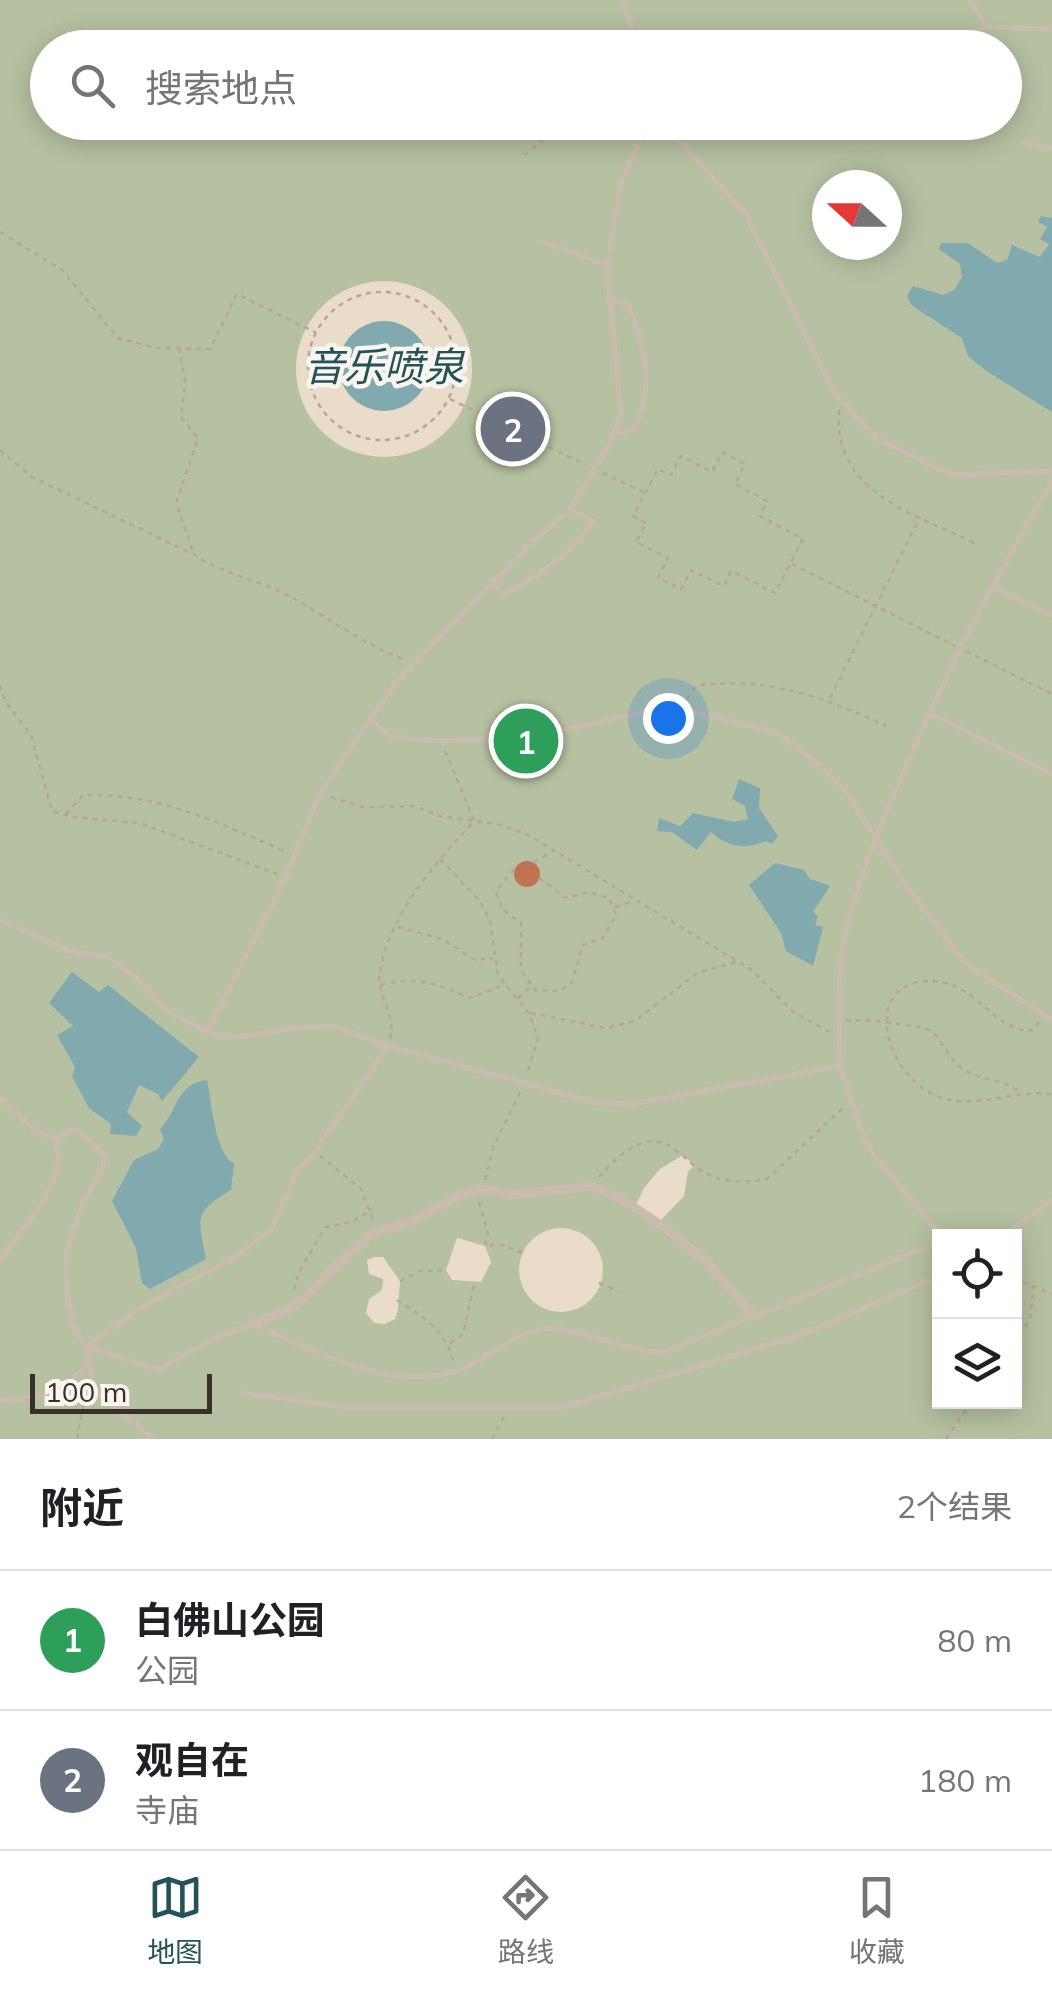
<!DOCTYPE html>
<html lang="zh">
<meta charset="utf-8">
<style>
:root{--surface:#fff;--page:#f6f6f6;--text:#202124;--muted:#757577;--line:#e0e0e0;--accent:#235359}
body{margin:0;font-family:Mulish,"Noto Sans SC",sans-serif;background:var(--page);color:var(--text)}
.controls{position:absolute;right:30px;bottom:30px;display:grid;overflow:hidden;border-radius:0px;box-shadow:0 5px 25px #0003}
.controls button{width:90px;height:90px;display:grid;place-items:center;padding:0;border:0;border-bottom:2px solid var(--line);background:var(--surface);color:var(--text);font:50px sans-serif}
.compass{position:absolute;left:812px;top:170px;width:90px;height:90px;border-radius:50%;background:var(--surface);box-shadow:0 5px 25px #0003;rotate:291deg}
.scale{position:absolute;left:30px;bottom:25px;width:182px;box-sizing:border-box;padding-left:10px;border:5px solid #39302b;border-top:0;font-size:28px;line-height:35px;white-space:nowrap;color:#39302b;-webkit-text-stroke:8px #faf5ee;paint-order:stroke}
.you{position:absolute;left:668px;top:718px;width:35px;height:35px;margin:-25px;border:8px solid #fff;border-radius:50%;background:#1a73e8;box-shadow:0 0 0 15px #1a73e833}
.badge{display:grid;place-items:center;width:65px;height:65px;border-radius:50%;background:var(--accent);color:#fff;font-size:32px;font-weight:700}
.pin{position:absolute;translate:-50% -50%;border:5px solid #fff;box-shadow:0 2px 10px #0006}
.list{margin:0;padding:0;list-style:none}
h2{display:flex;justify-content:space-between;align-items:center;height:130px;margin:0;padding:0 40px;font-size:42px}
h2 small{font-size:32px;font-weight:400;color:var(--muted)}
.list li{display:grid;grid-template-columns:65px 1fr auto;gap:30px;align-items:center;box-sizing:border-box;height:140px;padding:0 40px;border-top:2px solid var(--line)}
.list b{display:block;font-size:38px;white-space:nowrap}
.list p{margin:0;font-size:32px;white-space:nowrap;color:var(--muted)}
.list em{font-size:32px;font-style:normal;color:var(--muted)}
.icon{flex:none;width:55px;height:55px;fill:none;stroke:currentColor;stroke-width:2;stroke-linecap:round;stroke-linejoin:round}
.map{position:relative;flex:none;width:1052px;height:1439px;overflow:hidden}
.search{position:absolute;background:var(--surface);box-shadow:0 5px 25px #0003;left:30px;right:30px;top:30px;height:110px;display:flex;align-items:center;gap:25px;box-sizing:border-box;padding:0 35px;border-radius:55px;color:var(--muted);font-size:38px}
.sheet{height:410px;background:var(--surface)}
nav{display:flex;justify-content:space-around;align-items:center;box-sizing:border-box;height:140px;border-top:2px solid var(--line);background:var(--surface);font-size:28px;color:var(--muted)}
nav a{display:grid;justify-items:center;gap:5px}
nav .on{color:var(--accent)}
.map>svg:first-child{display:block}
.green{fill:#b5c1a1;fill-rule:evenodd}
.plaza{fill:#e9ddc9}
.water{fill:#81aaae}
.building{fill:#c07252}
.lines{fill:none;stroke-linecap:round;stroke-linejoin:round}
.path{stroke:#b6a697;stroke-width:2.5;stroke-dasharray:5 5;stroke-linecap:butt}
.service{stroke:#cabcad;stroke-width:5}
.pedestrian{stroke:#cabcad;stroke-width:9}
.labels{text-anchor:middle;dominant-baseline:central;stroke-width:9;stroke-linejoin:round;paint-order:stroke}
.water-label{font-size:40px;font-style:italic;fill:#235359;stroke:#faf5ee}
</style>
<div class="map">
<svg width="1052" height="1439" viewBox="0 0 1052 1439">
<rect width="100%" height="100%" fill="#f2ebe1"/>
<path class="green" d="M0,0H1052V1439H0ZM48,48H1004V122H48ZM827,185H887V245H827ZM940,1236H1014V1402H940Z"/>
<path class="plaza" d="M296 369a88 88 0 1 1 176 0a88 88 0 1 1-176 0Z
M683,1155L694,1165L688,1172L684,1196L658,1223L635,1207L644,1188L660,1169Z
M519 1270a42 42 0 1 1 84 0a42 42 0 1 1-84 0Z
M457,1238L485,1246L491,1262L481,1282L452,1280L446,1270Z
M374,1257H383L400,1281L398,1310L395,1319L385,1324L374,1323L366,1313L369,1299L382,1290L383,1279L369,1274L367,1260Z"/>
<path class="water" d="M1041,216L1052,218V412L985,370L968,356L962,338L911,305L907,296L913,286L943,295L954,290L962,277L960,264L939,249L941,243H968L997,263L1007,260L1012,245L1040,257L1049,244L1040,239L1047,227L1038,222Z
M339 366a45 45 0 1 1 90 0a45 45 0 1 1-90 0Z
M739,779L760,788L759,808L778,836L772,844L766,841C746,850 727,847 711,832L697,850L672,832L657,831L659,818L680,826L693,813L734,822L748,819L745,806L732,799Z
M775,863L804,870L810,879L830,886L813,912L818,916L815,925L823,927L813,966L786,951L781,933L749,885Z
M72,972L99,992L108,985L199,1057L162,1101L158,1094L139,1085L127,1112L142,1126L136,1136L110,1134L111,1124L89,1108L72,1076L75,1067L57,1035L73,1026L49,1003Z
M207,1080C212,1103 214,1152 234,1164L231,1190C193,1213 198,1217 206,1259L150,1289L142,1283L136,1248L112,1201L134,1160L158,1149L164,1139L160,1129C179,1109 176,1084 207,1080Z"/>
<path class="building" d="M514 874a13 13 0 1 1 26 0a13 13 0 1 1-26 0Z"/>
<g class="lines">
<path class="path" d="M524,155L561,126L588,122
M0,232L62,270L118,338L157,348L210,349L237,294L315,332
M308 366a74 74 0 1 1 148 0a74 74 0 1 1-148 0Z
M179,348L185,381L181,417L198,438L176,503L193,551
M450,399L586,465
M839,410C833,494 914,513 976,544
M0,450L32,477L195,555C222,574 257,579 287,595C327,616 362,644 403,659
M722,452L745,464L735,484L767,501L760,516L803,539L775,593L731,571L724,586L691,570L681,589L658,578L668,558L636,542L646,523L633,516L658,469L671,475L681,456L712,472Z
M603,473L645,493
M792,564L955,646
M966,651L1052,694
M0,685L5,701L31,735L52,811L72,817L140,823L277,874
M830,698L920,517
M687,699L696,686C763,675 827,698 886,726
M331,797L363,807L415,806L439,816L502,825L530,836L752,970L793,1012L831,1033
M66,814L83,795C158,793 217,822 284,851
M440,859L480,901L490,920L498,976L529,1013L538,1038L527,1073
M534,862L552,852
M514,869L496,891L502,909L521,923V970L535,990L560,991L572,982L583,945L603,938L616,915L609,898L589,892L566,898L539,878
M615,907L631,902
M398,927L442,939L475,960L493,958
M381,985C415,976 438,984 470,998L506,984
M518,998L530,987
M531,1013L605,1028L635,1021L697,973L736,962
M846,1021C857,1018 922,1025 931,1031C946,1043 949,1064 968,1072C989,1082 998,1077 1020,1092
M1039,1022L1034,1030C995,1036 976,978 927,981C858,986 887,1078 939,1097C977,1110 1013,1089 1052,1094
M390,1039C397,1013 376,997 380,973C388,915 437,862 474,821L445,750
M320,1156L361,1189L373,1220
M599,1177C617,1156 645,1129 673,1148C684,1155 693,1167 705,1173C725,1183 745,1183 767,1179L846,1105
M485,1180L494,1145L521,1091
M479,1202L488,1233L485,1246L498,1244L524,1253
M1014,1278L1052,1294
M400,1281L420,1271L446,1270
M599,1283L618,1291
M294,1290L299,1272L325,1227L352,1222L372,1209
M397,1300C423,1317 444,1328 453,1360
M450,1343L463,1334L474,1284
M1014,1344L1030,1319L1033,1286
M77,1439L86,1392
M492,1439L504,1416
M946,1439L972,1402"/>
<path class="service" d="M623,0L632,29L659,48
M970,0L987,27
M924,48L987,27L1052,29
M662,122L745,213L834,392L876,438L952,475L1052,471
M1025,143L1052,149
M540,241L607,265
M609,301L628,304C645,346 655,387 634,430L614,433
M492,581L503,594C540,576 570,555 593,521L570,510
M991,586L1052,615
M929,713L1052,774
M370,720L392,737L441,741L531,737L671,706L775,732L813,759L847,793L905,884L965,963L1052,1020
M0,920L75,953L107,956L137,978L167,1011L207,1032L231,1038L309,1026L337,1027L388,1046L593,1102L632,1104L840,1066L867,1146L941,1236
M207,1032L280,889L320,794L346,754L397,681L534,540L570,510L607,448L621,415L607,265L621,182L648,122
M840,1066C840,1021 836,974 846,930C858,878 879,829 900,780C944,677 994,578 1052,482
M0,1098L37,1132L56,1139C69,1182 24,1226 0,1260
M56,1139L76,1129L103,1153L104,1166L82,1205L66,1251L67,1296L74,1328L86,1346L95,1391L154,1439
M1003,1236L1052,1200
M86,1346L158,1370L215,1338L252,1324C316,1349 385,1393 456,1371C486,1362 513,1331 545,1329C578,1326 624,1352 664,1352L940,1242
M86,1346L147,1304L232,1259L272,1229L297,1170L314,1153L388,1046
M242,1393L344,1407H565L800,1335L940,1276
M0,1400C39,1401 60,1389 90,1365"/>
<path class="pedestrian" d="M252,1324L295,1306L372,1233L411,1222L460,1195L482,1189L513,1195L591,1186L622,1199L665,1228L708,1263L753,1315"/>
</g>
<g class="labels">
<g class="water-label">
<text x="384" y="366">音乐喷泉</text>
</g>
</g>
</svg>
<div class="controls">
<button><svg class="icon" aria-label="locate" viewBox="0 0 24 24"><circle cx="12" cy="12" r="6"/><path d="M12 2v4M12 18v4M2 12h4M18 12h4"/></svg></button>
<button><svg class="icon" aria-label="layers" viewBox="0 0 24 24"><path d="M12 4l9 5-9 5-9-5zM3 14l9 5 9-5"/></svg></button>
</div>
<svg class="compass" viewBox="-18 -18 36 36"><path d="M0-13l5 13h-10z" fill="#e53935"/><path d="M0 13l5-13h-10z" fill="#757577"/></svg>
<div class="scale">100 m</div>
<div class="you"></div>
<div class="pin badge" style="left:526px;top:741px;background:#2e9e5b">1</div>
<div class="pin badge" style="left:513px;top:429px;background:#6b7280">2</div>
<div class="search"><svg class="icon" aria-label="search" viewBox="0 0 24 24"><circle cx="10" cy="10" r="6"/><path d="M15 15l6 6"/></svg>搜索地点</div>
</div>
<section class="sheet">
<h2>附近<small>2个结果</small></h2>
<ul class="list">
<li><span class="badge" style="background:#2e9e5b">1</span><div><b>白佛山公园</b><p>公园</p></div><em>80 m</em></li>
<li><span class="badge" style="background:#6b7280">2</span><div><b>观自在</b><p>寺庙</p></div><em>180 m</em></li>
</ul>
</section>
<nav>
<a class="on"><svg class="icon" aria-label="map" viewBox="0 0 24 24"><path d="M3 6l6-2 6 2 6-2v14l-6 2-6-2-6 2zM9 4v14M15 6v14"/></svg>地图</a>
<a><svg class="icon" aria-label="directions" viewBox="0 0 24 24"><path d="M12 3l9 9-9 9-9-9zM9 14v-3h6M13 9l2 2-2 2"/></svg>路线</a>
<a><svg class="icon" aria-label="saved" viewBox="0 0 24 24"><path d="M7 4h10v16l-5-4-5 4z"/></svg>收藏</a>
</nav>
